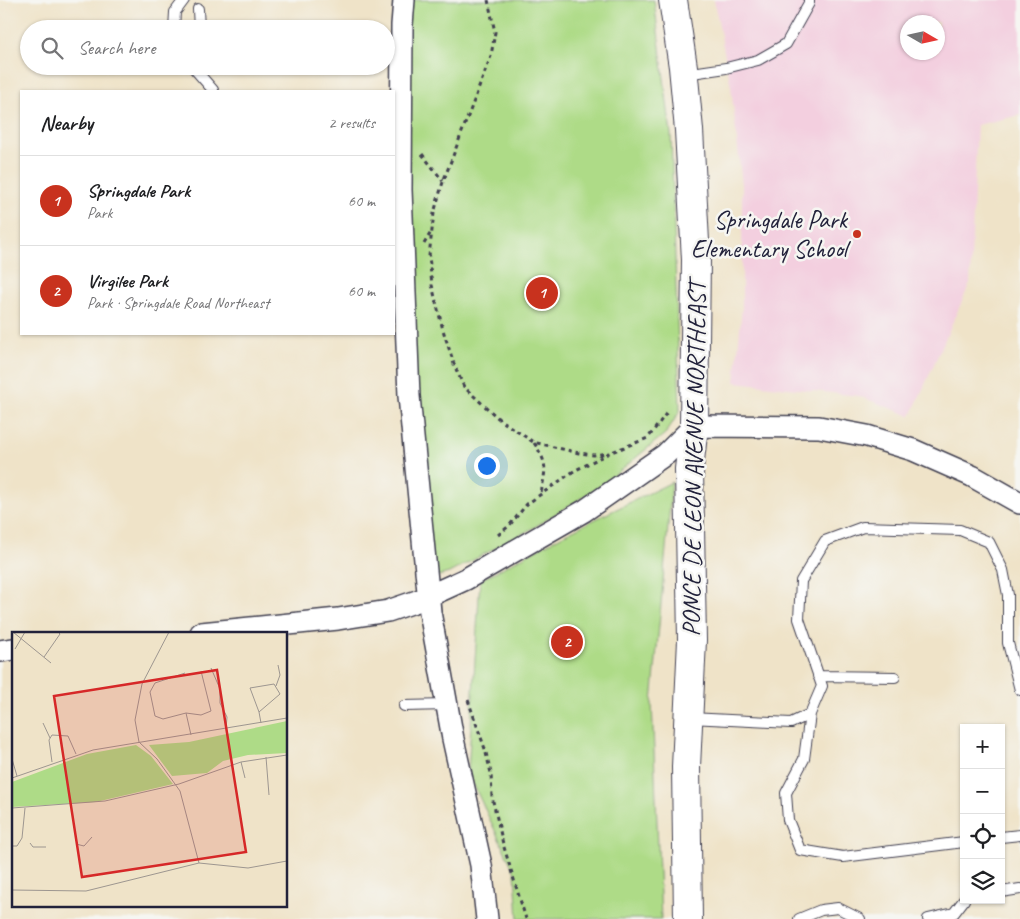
<!DOCTYPE html>
<meta charset="utf-8">
<style>
:root{--surface:#fff;--page:#f2f2f2;--text:#202124;--muted:#757577;--line:#e0e0e0;--accent:#c8321e}
body{margin:0;font-family:Caveat,sans-serif;background:var(--page);color:var(--text)}
.controls{position:absolute;right:15px;bottom:15px;display:grid;overflow:hidden;border-radius:0px;box-shadow:0 1px 4px #0004}
.controls button{width:45px;height:45px;display:grid;place-items:center;padding:0;border:0;border-bottom:1px solid var(--line);background:var(--surface);color:var(--text);font:25px sans-serif}
.compass{position:absolute;left:900px;top:15px;width:45px;height:45px;border-radius:50%;background:var(--surface);box-shadow:0 1px 4px #0004;rotate:99deg}
.you{position:absolute;left:486px;top:465px;width:18px;height:18px;margin:-12px;border:4px solid #fff;border-radius:50%;background:#1a73e8;box-shadow:0 0 0 8px #1a73e833}
.badge{display:grid;place-items:center;width:32px;height:32px;border-radius:50%;background:var(--accent);color:#fff;font-size:16px;font-weight:700}
.pin{position:absolute;translate:-50% -50%;border:2px solid #fff;box-shadow:0 1px 5px #0006}
.list{margin:0;padding:0;list-style:none}
h2{display:flex;justify-content:space-between;align-items:center;height:65px;margin:0;padding:0 20px;font-size:21px}
h2 small{font-size:16px;font-weight:400;color:var(--muted)}
.list li{display:grid;grid-template-columns:32px 1fr auto;gap:15px;align-items:center;box-sizing:border-box;height:90px;padding:0 20px;border-top:1px solid var(--line)}
.list b{display:block;font-size:19px;white-space:nowrap}
.list p{margin:0;font-size:16px;white-space:nowrap;color:var(--muted)}
.list em{font-size:16px;font-style:normal;color:var(--muted)}
.icon{flex:none;width:28px;height:28px;fill:none;stroke:currentColor;stroke-width:2;stroke-linecap:round;stroke-linejoin:round}
.map{position:relative;flex:none;width:1020px;height:919px;overflow:hidden}
.search{position:absolute;background:var(--surface);box-shadow:0 1px 4px #0004;left:20px;top:20px;width:375px;height:55px;display:flex;align-items:center;gap:12px;box-sizing:border-box;padding:0 18px;border-radius:28px;color:var(--muted);font-size:19px}
.panel{position:absolute;background:var(--surface);box-shadow:0 1px 4px #0004;left:20px;top:90px;width:375px;height:245px;border-radius:0px}
.map>svg:first-child{display:block}
.built{fill:#f3cfdf;fill-rule:evenodd}
.green{fill:#aedb87;stroke:#687e61}
.lines{fill:none;stroke-linecap:round;stroke-linejoin:round}
.service-casing{stroke:#413f50;stroke-width:12}
.minor-casing{stroke:#413f50;stroke-width:24}
.trunk-casing{stroke:#413f50;stroke-width:30}
.path{stroke:#413f50;stroke-width:3;stroke-dasharray:4 4;stroke-linecap:butt}
.service{stroke:#fff;stroke-width:10}
.minor{stroke:#fff;stroke-width:21}
.trunk{stroke:#fff;stroke-width:28}
.poi-dot{fill:#c8321e;stroke:#f6f6f2;stroke-width:2}
.labels{text-anchor:middle;dominant-baseline:central;stroke-width:5;stroke-linejoin:round;paint-order:stroke}
.poi-label{font-size:25px;fill:#22223b;stroke:#f6f6f2;text-anchor:end}
.street-label{font-size:25px;fill:#22223b;stroke:#f6f6f2}
.inset-road{fill:none;stroke:#9d9690;stroke-width:1}
.view{fill:#d62828;fill-opacity:0.15;stroke:#d62828;stroke-width:2.5}
.inset-edge{fill:none;stroke:#22223b;stroke-width:2.5}
</style>
<div class="map">
<svg width="1020" height="919" viewBox="0 0 1020 919">
<rect width="100%" height="100%" fill="#f6f6f2"/>
<filter id="ink" filterUnits="userSpaceOnUse"><feTurbulence type="fractalNoise" baseFrequency=".02" numOctaves="2"/><feDisplacementMap in="SourceGraphic" scale="10" xChannelSelector="R" yChannelSelector="G"/><feConvolveMatrix kernelMatrix="1 2 1 2 8 2 1 2 1" color-interpolation-filters="sRGB"/></filter>
<filter id="wash" filterUnits="userSpaceOnUse"><feTurbulence type="fractalNoise" baseFrequency=".0096" numOctaves="4" result="noise"/><feDisplacementMap in="SourceGraphic" scale="20" xChannelSelector="R" yChannelSelector="G"/><feGaussianBlur stdDeviation="1.12" result="paint"/><feColorMatrix in="noise" values="0 0 0 0 0 0 0 0 0 0 0 0 0 0 0 0 0 1.4 0 .05"/><feComposite in="paint" operator="in"/></filter>
<g filter="url(#wash)">
<rect width="100%" height="100%" fill="#efe3c8"/>
<path class="built" d="M714,0H1020V115L977,125L970,283L911,416L859,396L735,382L742,307V185L731,87ZM908,22H938V52H908Z"/>
<path class="green" d="M406,0H654L671,134L680,411L666,433L605,483L533,528L449,573L435,577L414,436Z
M672,482L652,703L661,919H518L515,873L468,773L480,580L565,534Z"/>
</g>
<g filter="url(#ink)">
<g class="lines">
<g class="service-casing">
<path id="service" d="M198,9L199,29
M174,29L175,12L184,0
M192,66L213,90
M685,74L726,68L758,60L786,44L809,3V0
M818,676L895,677
M404,706L447,705
M810,714L804,759L786,793L788,820L800,850L843,857L964,842
M690,718L791,723L810,714L822,686L799,619L801,581L825,541L863,527L960,530L989,542L1003,570L1008,595V643L1020,690
M1001,837L1020,835
M1001,892L1020,889
M799,919L821,910L838,908L860,919
M928,919L954,913L964,900"/>
</g>
<g class="minor-casing">
<path id="minor" d="M404,0L402,25L401,190L409,396L430,612L453,739L481,865L487,919
M201,633L338,619L388,611L420,600L466,579L584,511L666,454L694,426L819,427L867,436L913,450L972,476L1020,503
M0,651L14,649"/>
</g>
<g class="trunk-casing">
<path id="trunk" d="M673,0L683,67L689,130L696,260L694,426L689,469L692,640L686,767L688,919"/>
</g>
<path class="path" d="M488,0L495,32L491,56L443,182L434,213L429,256L432,285L443,330L455,367L464,387L499,419L533,442L579,453L594,455L609,453
M422,154L443,181
M424,244L431,232
M534,443C548,464 546,468 541,493
M498,535L509,526L527,504L574,471L609,453L648,438L668,411
M468,700L485,749L491,773L492,797L503,844L526,919"/>
<use href="#service" class="service"/>
<use href="#minor" class="minor"/>
<use href="#trunk" class="trunk"/>
</g>
</g>
<circle class="poi-dot" cx="857" cy="234" r="5"/>
<g class="labels">
<g class="poi-label">
<text x="847" y="220">Springdale Park<tspan x="847" dy="29">Elementary School</tspan></text>
</g>
<g class="street-label">
<text transform="translate(694 459) rotate(-89)">PONCE DE LEON AVENUE NORTHEAST</text>
</g>
</g>
<g transform="translate(12 632)">
<rect width="275" height="275" fill="#efe3c8"/>
<path d="M275,89V121L236,123L211,129L195,141L160,144L137,113L177,110ZM124,113L139,124L161,152L84,170L0,175V150L75,122Z" fill="#aedb87"/>
<path class="inset-road" d="M1,0L39,31M157,0L130,52L123,88L127,110L145,127L168,159L187,231M3,17L13,0M32,25L48,2L46,0M199,36L208,57V71L215,85L214,97M173,41L143,51L138,60L143,84L151,87L174,81L179,103M264,54L268,43L266,33M247,80L238,56L262,52L268,62L247,80L249,91M174,81L189,83L199,79L189,39M31,91L38,106M254,125L257,163M0,127L5,144M40,130L37,108L40,103L56,104L64,122M229,130L233,146M0,146L81,118L275,86M0,176L93,169L167,152L229,130L275,123M18,211L21,215H34M64,212L72,214L80,205M0,214H5L10,206L13,176M0,258L74,259L187,231L236,236L275,229"/>
<path class="view" d="M205,38L234,220L70,245L42,64Z"/>
<rect width="275" height="275" class="inset-edge"/>
</g>
</svg>
<div class="controls">
<button>+</button>
<button>−</button>
<button><svg class="icon" aria-label="locate" viewBox="0 0 24 24"><circle cx="12" cy="12" r="6"/><path d="M12 2v4M12 18v4M2 12h4M18 12h4"/></svg></button>
<button><svg class="icon" aria-label="layers" viewBox="0 0 24 24"><path d="M12 4l9 5-9 5-9-5zM3 14l9 5 9-5"/></svg></button>
</div>
<svg class="compass" viewBox="-18 -18 36 36"><path d="M0-13l5 13h-10z" fill="#e53935"/><path d="M0 13l5-13h-10z" fill="#757577"/></svg>
<div class="you"></div>
<div class="pin badge" style="left:542px;top:293px">1</div>
<div class="pin badge" style="left:567px;top:642px">2</div>
<div class="search"><svg class="icon" aria-label="search" viewBox="0 0 24 24"><circle cx="10" cy="10" r="6"/><path d="M15 15l6 6"/></svg>Search here</div>
<section class="panel">
<h2>Nearby<small>2 results</small></h2>
<ul class="list">
<li><span class="badge">1</span><div><b>Springdale Park</b><p>Park</p></div><em>60 m</em></li>
<li><span class="badge">2</span><div><b>Virgilee Park</b><p>Park · Springdale Road Northeast</p></div><em>60 m</em></li>
</ul>
</section>
</div>
